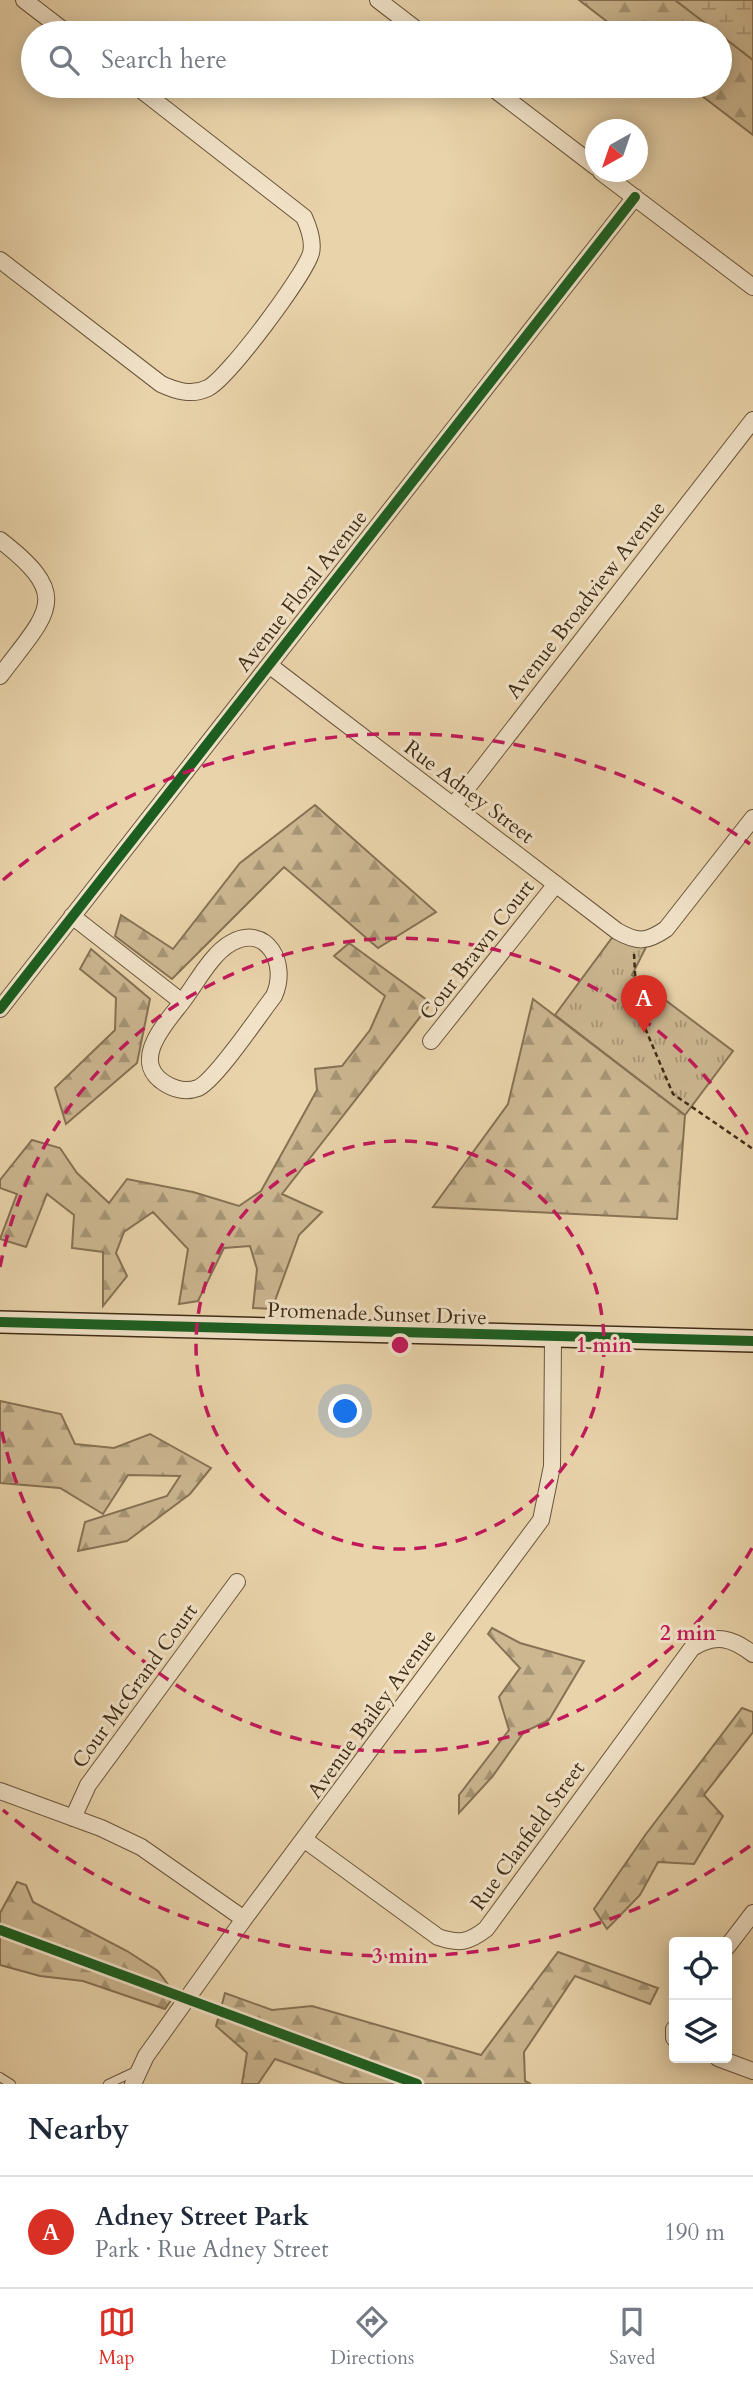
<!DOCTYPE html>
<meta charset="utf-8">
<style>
:root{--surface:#fff;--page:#f6f6f7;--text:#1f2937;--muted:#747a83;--line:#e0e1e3;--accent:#d93025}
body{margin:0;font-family:Cardo,serif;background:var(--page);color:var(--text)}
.controls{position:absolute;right:21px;bottom:21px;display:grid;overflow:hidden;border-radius:7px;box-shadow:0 4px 18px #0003}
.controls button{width:63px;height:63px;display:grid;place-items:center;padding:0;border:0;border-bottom:2px solid var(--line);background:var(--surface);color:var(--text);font:35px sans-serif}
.compass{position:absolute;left:585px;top:119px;width:63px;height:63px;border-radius:50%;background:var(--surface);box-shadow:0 4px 18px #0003;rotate:220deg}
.you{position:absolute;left:346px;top:1412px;width:24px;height:24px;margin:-18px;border:5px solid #fff;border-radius:50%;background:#1a73e8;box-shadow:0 0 0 10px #1a73e833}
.badge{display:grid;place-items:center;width:46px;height:46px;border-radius:50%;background:var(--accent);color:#fff;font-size:23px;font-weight:700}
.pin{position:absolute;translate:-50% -58px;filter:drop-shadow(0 2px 4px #0008)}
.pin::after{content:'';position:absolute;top:37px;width:24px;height:21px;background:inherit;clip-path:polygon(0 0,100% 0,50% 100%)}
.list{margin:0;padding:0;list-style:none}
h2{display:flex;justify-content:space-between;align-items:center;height:91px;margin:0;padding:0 28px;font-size:30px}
h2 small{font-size:23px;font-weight:400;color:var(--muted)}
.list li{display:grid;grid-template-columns:46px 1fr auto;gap:21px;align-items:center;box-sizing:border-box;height:112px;padding:0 28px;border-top:2px solid var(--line)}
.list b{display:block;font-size:26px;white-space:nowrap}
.list p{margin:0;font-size:23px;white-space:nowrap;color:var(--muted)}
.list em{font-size:23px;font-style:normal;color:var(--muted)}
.icon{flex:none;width:38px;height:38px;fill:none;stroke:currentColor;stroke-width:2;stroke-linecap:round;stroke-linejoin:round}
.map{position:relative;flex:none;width:753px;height:2084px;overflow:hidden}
.search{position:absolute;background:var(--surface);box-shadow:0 4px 18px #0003;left:21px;right:21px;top:21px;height:77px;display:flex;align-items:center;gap:18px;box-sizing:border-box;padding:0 24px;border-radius:38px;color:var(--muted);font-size:26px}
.sheet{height:203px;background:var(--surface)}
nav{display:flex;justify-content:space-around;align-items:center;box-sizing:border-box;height:98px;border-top:2px solid var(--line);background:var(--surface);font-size:19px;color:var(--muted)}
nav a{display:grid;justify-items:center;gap:4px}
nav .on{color:var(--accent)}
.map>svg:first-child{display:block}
.forest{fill:url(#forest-firs);stroke:#867254;stroke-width:2}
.wetland{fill:url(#wetland-marsh);stroke:#867254;stroke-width:2}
.park{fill:url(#park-tufts);stroke:#867254;stroke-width:2}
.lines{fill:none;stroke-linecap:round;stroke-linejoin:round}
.lane-casing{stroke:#6a563b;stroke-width:10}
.street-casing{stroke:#6a563b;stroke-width:18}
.secondary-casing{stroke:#3f2c16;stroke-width:24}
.path{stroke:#3f2c16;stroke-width:2.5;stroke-dasharray:5 3.5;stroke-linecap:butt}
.lane{stroke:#f1e2c8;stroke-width:8}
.street{stroke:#f1e2c8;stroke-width:16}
.secondary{stroke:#f1e2c8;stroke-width:21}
.cycleway-casing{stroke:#f1e2c8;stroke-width:15}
.cycleway{stroke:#1b5e20;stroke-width:10}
.ring{fill:none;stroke:#c2185b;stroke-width:3.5;stroke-dasharray:12 9}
.labels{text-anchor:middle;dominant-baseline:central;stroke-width:6;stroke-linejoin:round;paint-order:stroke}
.street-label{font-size:21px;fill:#3f2c16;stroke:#f1e2c8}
.centre{fill:#c2185b;stroke:#f1e2c8;stroke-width:3.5}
.ring-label{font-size:21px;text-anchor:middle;font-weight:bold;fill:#c2185b;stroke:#f1e2c8;stroke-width:6;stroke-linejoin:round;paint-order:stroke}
</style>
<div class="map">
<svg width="753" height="2084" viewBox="0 0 753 2084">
<defs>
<pattern id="forest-firs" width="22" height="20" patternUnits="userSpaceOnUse" patternTransform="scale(1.75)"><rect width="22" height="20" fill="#ccb791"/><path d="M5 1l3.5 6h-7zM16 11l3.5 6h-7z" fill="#a79575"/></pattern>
<pattern id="wetland-marsh" width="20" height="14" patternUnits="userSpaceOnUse" patternTransform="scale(1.75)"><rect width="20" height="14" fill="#ccb791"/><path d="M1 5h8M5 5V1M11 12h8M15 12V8" fill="none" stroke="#a79575"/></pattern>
<pattern id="park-tufts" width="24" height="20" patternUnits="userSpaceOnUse" patternTransform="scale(1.75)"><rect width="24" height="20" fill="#ccb791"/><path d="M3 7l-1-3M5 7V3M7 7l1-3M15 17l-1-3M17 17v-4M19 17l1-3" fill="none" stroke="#a79575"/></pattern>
</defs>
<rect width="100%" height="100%" fill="#e9d3aa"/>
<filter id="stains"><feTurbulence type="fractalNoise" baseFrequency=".00286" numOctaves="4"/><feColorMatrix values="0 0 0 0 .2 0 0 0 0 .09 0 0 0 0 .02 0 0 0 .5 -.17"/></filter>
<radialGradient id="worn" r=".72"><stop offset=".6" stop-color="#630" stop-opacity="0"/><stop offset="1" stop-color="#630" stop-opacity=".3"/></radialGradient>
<path class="forest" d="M579,0H675L719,33H622Z
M720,34L753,60V135L689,86H720Z
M315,805L436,912L378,948L284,867L172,979L115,936L121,915L173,949L240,863Z
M349,943L431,1003L282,1194L322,1212L299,1235L272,1309L253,1308L257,1269L250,1246L224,1248L198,1301L179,1304L188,1249L153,1212L124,1232L116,1253L127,1276L103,1306V1252L72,1248L74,1215L47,1194L26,1247L0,1239L17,1194L0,1188V1180L32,1140L60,1148L77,1173L109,1203L127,1179L193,1192L239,1206L261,1191L317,1090L315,1069L342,1066L370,1030L385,996L334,956Z
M91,949L150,999L137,1063L66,1124L55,1088L115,1030L116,998L80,969Z
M533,999L685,1115L677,1219L433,1207L508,1104Z
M0,1401L61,1414L75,1444L114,1448L150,1434L211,1468L190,1494L127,1541L78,1551L85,1522L167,1496L180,1476L128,1475L103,1514L60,1488L0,1483Z
M492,1628L520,1643L584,1661L549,1720L524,1732L492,1777L459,1813V1795L509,1730L499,1697L520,1668L488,1634Z
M742,1708L753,1712V1732L704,1795L723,1816L694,1864L658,1862L640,1895L607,1929L594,1909L646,1834Z
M17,1882L26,1885L33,1902L127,1951L158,1971L175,1994L165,2009L83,1981L40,1976L0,1965V1913Z
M558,1952L658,1988L650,2004L575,1976L524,2052L525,2081L531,2084H345L275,2059L258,2084H242L247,2053L216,2026L225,1993L272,2010L312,2006L481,2055Z"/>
<path class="wetland" d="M675,0H753V60Z"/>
<path class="park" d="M617,931L649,941L632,975L733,1051L685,1115L555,1015Z"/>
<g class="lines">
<g class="lane-casing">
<path id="lane" d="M0,2077L11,2084
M108,2084L138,2070"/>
</g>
<g class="street-casing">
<path id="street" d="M24,0L67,33
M378,0L421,33
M490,86L596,167
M601,172L753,287
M0,260L161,384C176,391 192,396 208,388C228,378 305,275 311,253C314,241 309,228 304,217L136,86
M0,540C74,597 48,612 0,676
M269,665L617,931C638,943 647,942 666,929L753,818
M453,806L753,420
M72,916L182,1002C165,1024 129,1062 166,1084C176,1090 187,1092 198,1088C216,1080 259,1015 274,996C289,963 266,923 231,943C211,954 196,984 182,1002
M0,1009L635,197
M431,1041L556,884
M0,1791L101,1828L141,1847L244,1919
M73,1818L88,1785L237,1582
M305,1840L438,1937C459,1944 468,1943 486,1929L692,1648C716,1633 732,1638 753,1654
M727,1947L753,1913
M674,2029V2038
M718,2058L753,2071
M133,2084L146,2056L244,1919L541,1520L552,1466L553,1338"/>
</g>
<g class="secondary-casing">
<path id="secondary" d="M0,1322L753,1341"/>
</g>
<path class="path" d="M634,954L637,1009L673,1094L753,1149"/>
<use href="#lane" class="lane"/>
<use href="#street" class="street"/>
<use href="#secondary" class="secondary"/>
<g class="cycleway-casing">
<path id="cycleway" d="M0,1009L635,197
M0,1322L753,1341
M0,1930L417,2084"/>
</g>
<use href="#cycleway" class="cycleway"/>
</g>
<g class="ring">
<circle cx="400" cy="1345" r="204"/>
<path d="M752 1548A407 407 0 0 1 0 1423M0 1267A407 407 0 0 1 752 1142"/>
<path d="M750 1846A611 611 0 0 1 3 1810M3 880A611 611 0 0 1 750 844"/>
</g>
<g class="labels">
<g class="street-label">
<text transform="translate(302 591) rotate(-52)">Avenue Floral Avenue</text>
<text transform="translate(586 600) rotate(-52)">Avenue Broadview Avenue</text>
<text transform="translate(469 792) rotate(37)">Rue Adney Street</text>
<text transform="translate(477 950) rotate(-52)">Cour Brawn Court</text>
<text transform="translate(377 1314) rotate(2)">Promenade Sunset Drive</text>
<text transform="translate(135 1686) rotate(-54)">Cour McGrand Court</text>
<text transform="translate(372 1714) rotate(-54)">Avenue Bailey Avenue</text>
<text transform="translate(528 1836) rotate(-54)">Rue Clanfield Street</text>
</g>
</g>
<circle cx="400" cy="1345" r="10" class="centre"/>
<g class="ring-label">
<text x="604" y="1352">1 min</text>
<text x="688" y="1640">2 min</text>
<text x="400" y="1963">3 min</text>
</g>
<rect width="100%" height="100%" filter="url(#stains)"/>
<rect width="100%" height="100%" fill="url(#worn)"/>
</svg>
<div class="controls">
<button><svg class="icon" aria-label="locate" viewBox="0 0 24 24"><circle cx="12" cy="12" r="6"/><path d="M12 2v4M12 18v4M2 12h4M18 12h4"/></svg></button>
<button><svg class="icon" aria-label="layers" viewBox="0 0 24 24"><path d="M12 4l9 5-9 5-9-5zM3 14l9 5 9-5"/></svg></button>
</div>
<svg class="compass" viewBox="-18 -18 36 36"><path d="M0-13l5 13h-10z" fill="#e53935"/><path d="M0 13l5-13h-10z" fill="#747a83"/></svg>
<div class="you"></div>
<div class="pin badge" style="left:644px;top:1033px">A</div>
<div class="search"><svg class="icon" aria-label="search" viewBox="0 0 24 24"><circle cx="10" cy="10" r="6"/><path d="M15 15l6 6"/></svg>Search here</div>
</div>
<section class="sheet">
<h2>Nearby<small></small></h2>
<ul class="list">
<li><span class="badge">A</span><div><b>Adney Street Park</b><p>Park · Rue Adney Street</p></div><em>190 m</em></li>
</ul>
</section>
<nav>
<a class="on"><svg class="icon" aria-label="map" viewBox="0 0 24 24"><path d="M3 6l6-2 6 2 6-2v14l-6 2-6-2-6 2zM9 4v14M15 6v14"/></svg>Map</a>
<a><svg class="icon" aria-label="directions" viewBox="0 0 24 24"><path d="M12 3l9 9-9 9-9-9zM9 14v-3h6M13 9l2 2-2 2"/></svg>Directions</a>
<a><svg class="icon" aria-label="saved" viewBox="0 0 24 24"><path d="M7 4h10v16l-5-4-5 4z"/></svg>Saved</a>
</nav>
